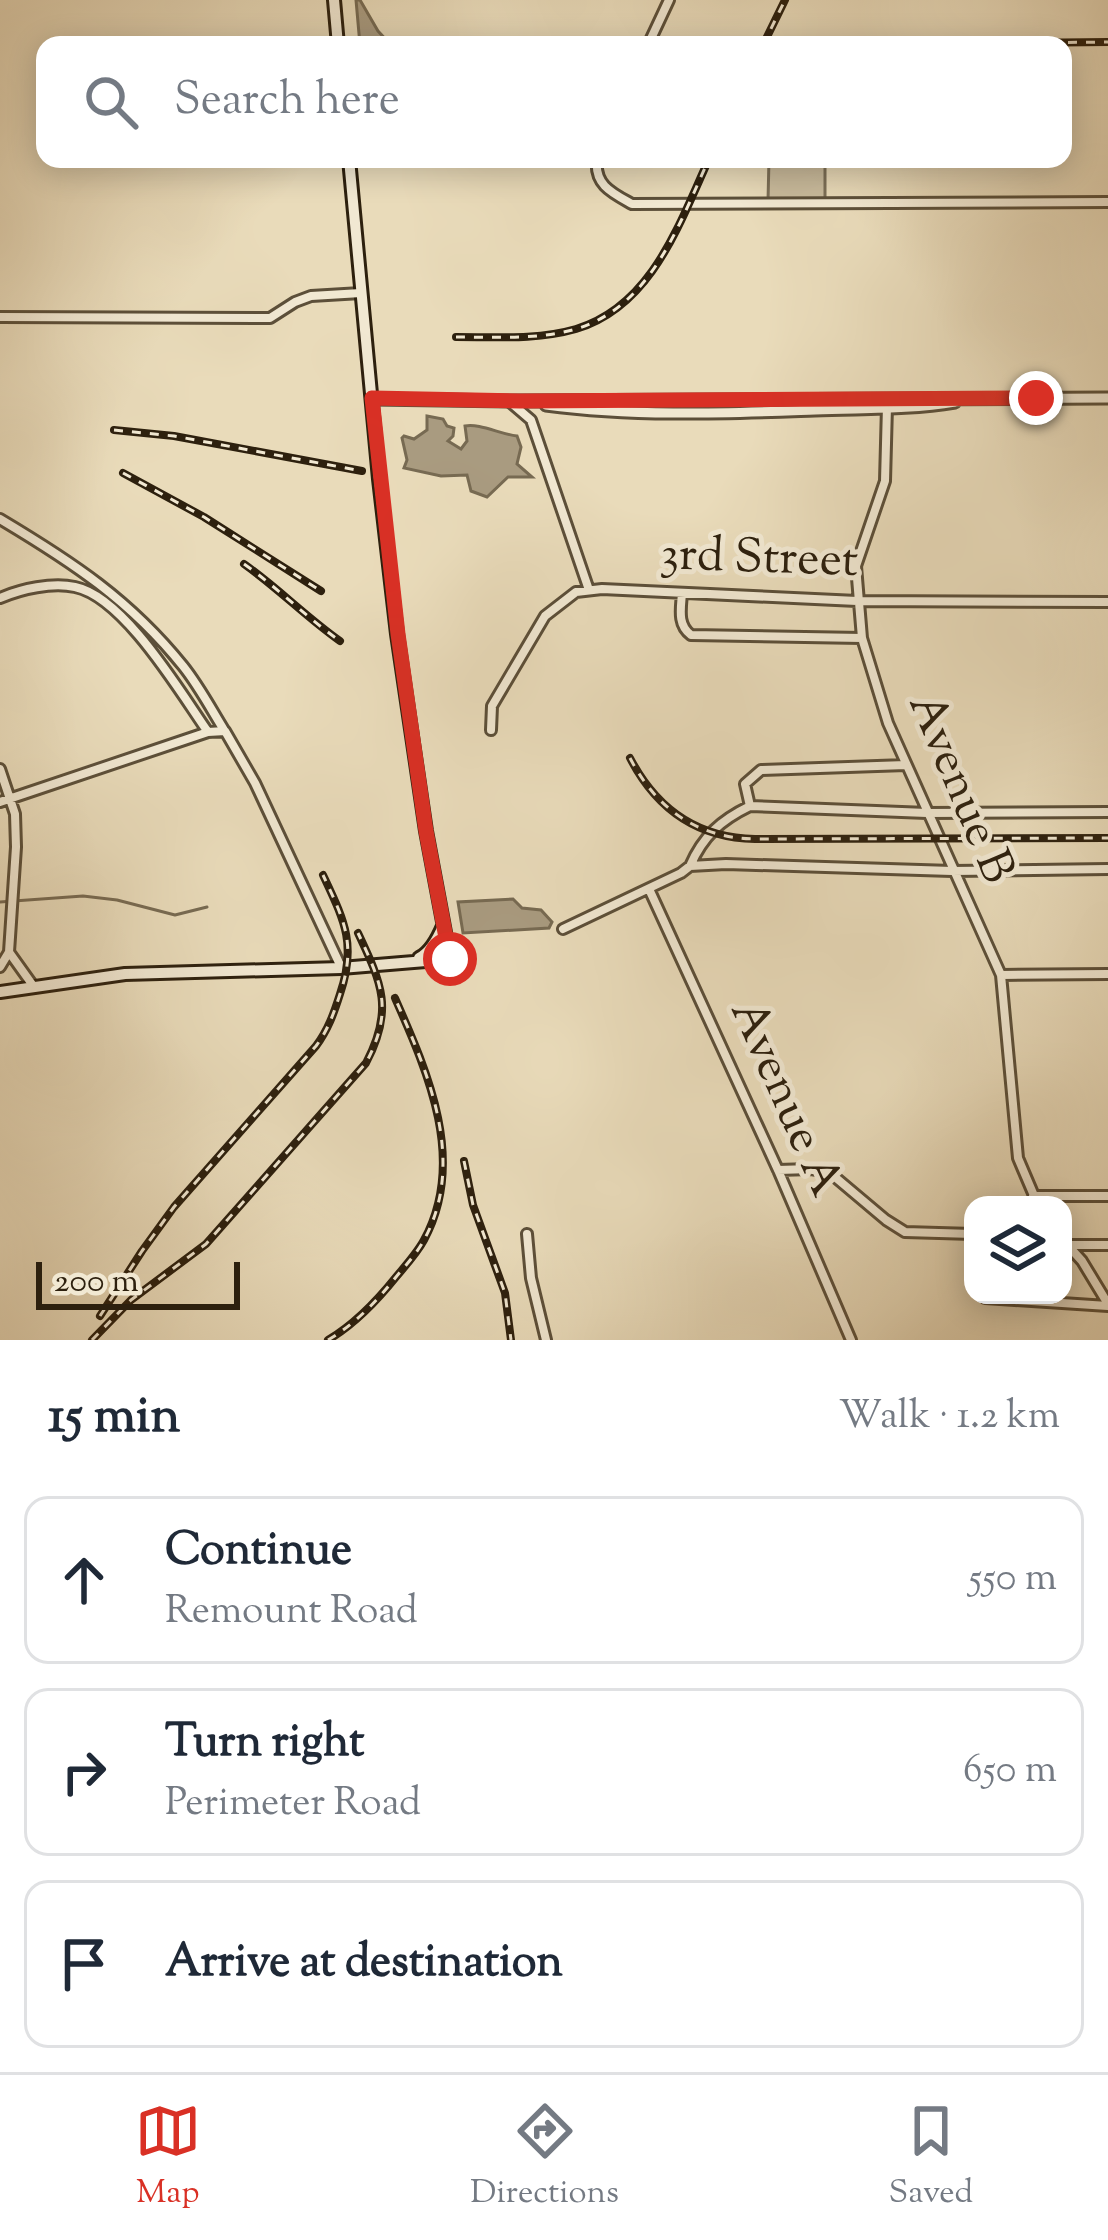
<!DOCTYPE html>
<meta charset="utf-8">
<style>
:root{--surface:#fff;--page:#f6f6f7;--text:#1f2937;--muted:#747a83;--line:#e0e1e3;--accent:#d93025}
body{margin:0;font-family:"Sorts Mill Goudy",serif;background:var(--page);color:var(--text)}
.controls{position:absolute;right:36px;bottom:36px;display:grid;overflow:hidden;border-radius:24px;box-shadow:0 6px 30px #0003}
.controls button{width:108px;height:108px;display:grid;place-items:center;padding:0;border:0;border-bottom:3px solid var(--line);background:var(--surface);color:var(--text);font:60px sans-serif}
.scale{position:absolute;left:36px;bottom:30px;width:204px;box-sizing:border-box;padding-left:12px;border:6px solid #2d200e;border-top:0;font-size:33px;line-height:42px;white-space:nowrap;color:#2d200e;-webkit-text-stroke:9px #f1e8d2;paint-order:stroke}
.stop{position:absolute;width:36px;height:36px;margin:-27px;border:9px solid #d93025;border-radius:50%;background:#fff}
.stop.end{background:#d93025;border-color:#fff;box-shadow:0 3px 12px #0008}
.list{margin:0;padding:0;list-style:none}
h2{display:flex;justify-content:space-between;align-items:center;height:156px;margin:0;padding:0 48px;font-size:51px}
h2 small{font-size:39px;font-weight:400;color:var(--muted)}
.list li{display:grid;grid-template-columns:78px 1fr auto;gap:36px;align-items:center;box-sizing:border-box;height:168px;margin:0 24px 24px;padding:0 24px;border:3px solid var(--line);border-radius:24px}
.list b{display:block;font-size:45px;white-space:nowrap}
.list p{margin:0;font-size:39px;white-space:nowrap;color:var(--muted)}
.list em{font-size:39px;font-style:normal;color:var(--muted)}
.icon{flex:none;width:66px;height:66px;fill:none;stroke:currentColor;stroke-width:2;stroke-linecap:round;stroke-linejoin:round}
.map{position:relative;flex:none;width:1108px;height:1340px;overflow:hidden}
.search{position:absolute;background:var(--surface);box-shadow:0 6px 30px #0003;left:36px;right:36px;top:36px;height:132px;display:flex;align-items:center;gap:30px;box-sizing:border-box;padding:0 42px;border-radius:24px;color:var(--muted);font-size:45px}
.sheet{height:732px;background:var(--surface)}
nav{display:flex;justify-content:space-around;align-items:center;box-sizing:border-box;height:168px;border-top:3px solid var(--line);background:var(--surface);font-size:33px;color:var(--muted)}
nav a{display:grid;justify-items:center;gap:6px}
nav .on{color:var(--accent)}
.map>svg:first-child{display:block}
.green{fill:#c9bb9d;stroke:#7b6e56;stroke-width:3}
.water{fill:#a99b80;stroke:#776a52;stroke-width:3}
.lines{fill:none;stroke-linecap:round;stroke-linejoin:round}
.stream{stroke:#776a52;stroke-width:3}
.minor-casing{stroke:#5c4f39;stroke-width:14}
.tertiary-casing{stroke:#5c4f39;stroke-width:15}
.secondary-casing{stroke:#2d200e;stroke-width:16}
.minor{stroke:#f1e8d2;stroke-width:8}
.tertiary{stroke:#f1e8d2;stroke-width:9}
.secondary{stroke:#f1e8d2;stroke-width:10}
.rail-casing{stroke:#2d200e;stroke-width:8}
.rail{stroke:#f1e8d2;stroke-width:3;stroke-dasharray:9;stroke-linecap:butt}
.route{stroke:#d93025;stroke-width:15}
.labels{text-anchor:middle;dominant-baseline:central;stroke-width:10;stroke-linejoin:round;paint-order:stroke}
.street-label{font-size:48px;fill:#2d200e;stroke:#f1e8d2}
</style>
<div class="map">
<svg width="1108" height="1340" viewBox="0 0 1108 1340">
<rect width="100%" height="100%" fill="#e9dbba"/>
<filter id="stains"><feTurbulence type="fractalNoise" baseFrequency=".00167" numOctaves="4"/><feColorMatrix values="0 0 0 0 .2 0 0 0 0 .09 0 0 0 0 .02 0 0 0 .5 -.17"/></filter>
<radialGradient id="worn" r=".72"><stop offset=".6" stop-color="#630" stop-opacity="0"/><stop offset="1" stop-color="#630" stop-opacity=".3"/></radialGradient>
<path class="green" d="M769,159H825V200L768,201Z"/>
<path class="water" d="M356,0H360L378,31L391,45H360Z
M427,416L443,419L447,426L454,428L453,436L448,441L461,449L467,441L465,426C479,423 500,434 517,436L521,447L517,464L532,477H508L487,497L471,491L467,475L441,476L404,468L407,460L402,438L404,436L414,439L427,430Z
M513,899L522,908L541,910L552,922L549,928L463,933L458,902Z"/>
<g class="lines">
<path class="stream" d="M0,902L83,896L117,900L175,915L207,907"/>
<g class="minor-casing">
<path id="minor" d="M648,45L669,0
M597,159C594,185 612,193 632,204L1108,202
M0,317L270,318L295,302L311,296L361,293
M510,402L531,420L589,590
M887,406L885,481L856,566L862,638L888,723L1001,975L1018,1158L1038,1205
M0,519C72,562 130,600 183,666C199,686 211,709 224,730
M682,593C681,608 677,625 691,635L862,638
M0,598C21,589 52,582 75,587C124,597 180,692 208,732L225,731L255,783L341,967
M491,730L492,706L545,616L576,592L602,589L857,601L1108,602
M0,769L15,814L16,847L9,952L0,967
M0,802L208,732
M750,806L745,784L761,770L906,765
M690,866C703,836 721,820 750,806L927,813L1108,812
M649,889L778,1170L851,1340
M563,929L681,873L690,866L726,864L952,871L1108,869
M9,952L34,987
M1002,975L1108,974
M778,1170L811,1169L829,1172L886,1220L905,1232L973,1234
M1033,1196H1108
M527,1234L531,1278L546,1340
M1063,1240L1082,1261L1108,1304
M1068,1245H1108
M985,1298L1108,1306"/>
</g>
<g class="tertiary-casing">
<path id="tertiary" d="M372,399L509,401L1108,398
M546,405C635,417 726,413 815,410C861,408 909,410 955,402"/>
</g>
<g class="secondary-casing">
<path id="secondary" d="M334,0L338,45
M419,958C431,952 438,938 443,926
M0,992L125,974L341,968L450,959L426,831L397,634L379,479L349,159"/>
</g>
<use href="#minor" class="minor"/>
<use href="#tertiary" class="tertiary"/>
<use href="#secondary" class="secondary"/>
<g class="rail-casing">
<path id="rail" d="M763,45L785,0
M834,45L1108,42
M456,337C496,337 538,340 576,329C652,306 679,224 709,159
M114,430L174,436L362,471
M123,473L204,517L321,591
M244,564C278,588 306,617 340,641
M630,758C656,808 696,838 755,839L1108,838
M464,1161L473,1205L505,1293L511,1340
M100,1316L142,1251L174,1207L316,1046C328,1030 334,1013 340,994C357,944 344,920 323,875
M92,1340L131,1300L206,1244L366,1063C394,1010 382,984 358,933
M328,1340C355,1324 376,1302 396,1277C406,1265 417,1253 424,1240C467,1161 428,1073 395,998"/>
</g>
<use href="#rail" class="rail"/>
</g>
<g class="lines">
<path class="route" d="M450,959L426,831L398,634L372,398L520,401L1036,398"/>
</g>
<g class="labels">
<g class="street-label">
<text transform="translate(759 560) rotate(2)">3rd Street</text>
<text transform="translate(959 789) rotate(67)">Avenue B</text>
<text transform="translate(784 1099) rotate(66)">Avenue A</text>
</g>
</g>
<rect width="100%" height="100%" filter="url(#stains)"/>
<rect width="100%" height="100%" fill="url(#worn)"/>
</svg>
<div class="controls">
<button><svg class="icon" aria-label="layers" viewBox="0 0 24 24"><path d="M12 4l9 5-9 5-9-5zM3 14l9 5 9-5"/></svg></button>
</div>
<div class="scale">200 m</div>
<div class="stop" style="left:450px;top:959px"></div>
<div class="stop end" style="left:1036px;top:398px"></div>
<div class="search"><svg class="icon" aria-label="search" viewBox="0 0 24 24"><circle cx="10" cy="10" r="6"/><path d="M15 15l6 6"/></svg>Search here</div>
</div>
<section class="sheet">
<h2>15 min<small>Walk · 1.2 km</small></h2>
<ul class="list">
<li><svg class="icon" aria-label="ahead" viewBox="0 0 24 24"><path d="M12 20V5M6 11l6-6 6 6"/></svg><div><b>Continue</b><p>Remount Road</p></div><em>550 m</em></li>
<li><svg class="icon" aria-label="right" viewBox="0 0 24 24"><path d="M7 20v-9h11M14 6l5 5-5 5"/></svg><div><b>Turn right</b><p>Perimeter Road</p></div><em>650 m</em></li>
<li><svg class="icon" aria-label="arrive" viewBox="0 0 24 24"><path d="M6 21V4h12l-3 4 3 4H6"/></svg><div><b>Arrive at destination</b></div></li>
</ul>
</section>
<nav>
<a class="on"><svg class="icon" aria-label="map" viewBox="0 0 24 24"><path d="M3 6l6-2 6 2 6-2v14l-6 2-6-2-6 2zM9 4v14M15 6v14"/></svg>Map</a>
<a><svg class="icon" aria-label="directions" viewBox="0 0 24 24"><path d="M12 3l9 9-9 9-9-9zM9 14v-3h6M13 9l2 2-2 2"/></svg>Directions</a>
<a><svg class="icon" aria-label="saved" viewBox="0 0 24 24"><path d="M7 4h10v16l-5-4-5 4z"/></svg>Saved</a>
</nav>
